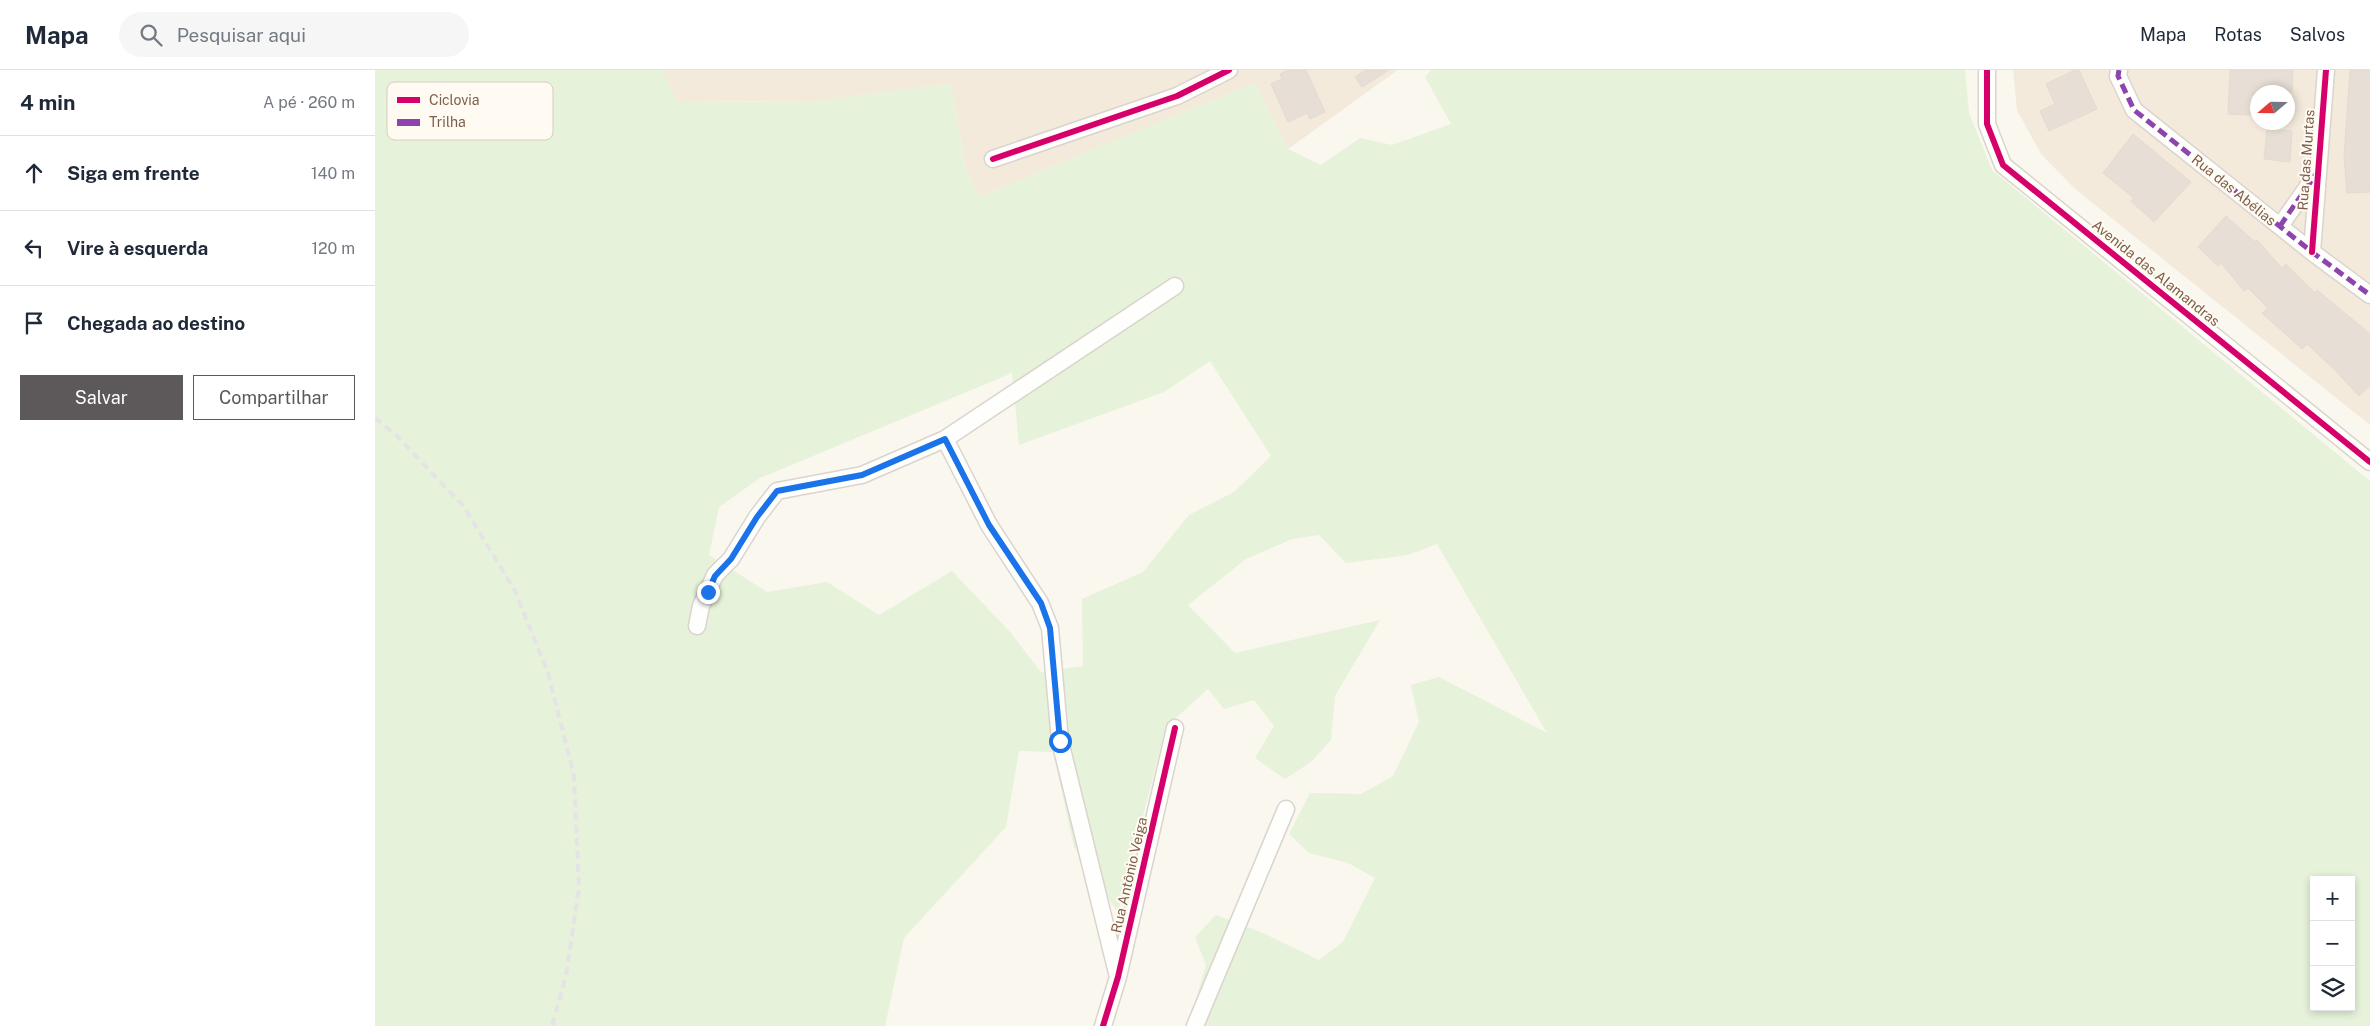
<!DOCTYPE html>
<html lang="pt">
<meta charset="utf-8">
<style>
:root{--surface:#fff;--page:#f6f6f7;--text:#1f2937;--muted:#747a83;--line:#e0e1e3;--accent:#5d595a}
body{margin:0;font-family:"Public Sans",sans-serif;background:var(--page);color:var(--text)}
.controls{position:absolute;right:15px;bottom:15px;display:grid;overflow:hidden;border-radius:0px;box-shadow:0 2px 8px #0003}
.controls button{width:45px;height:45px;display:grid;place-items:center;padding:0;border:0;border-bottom:1px solid var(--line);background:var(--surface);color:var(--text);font:25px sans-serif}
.compass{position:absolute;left:1875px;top:15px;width:45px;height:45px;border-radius:50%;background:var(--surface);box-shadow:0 2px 8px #0003;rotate:250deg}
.stop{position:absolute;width:15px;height:15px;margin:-11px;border:4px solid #1a73e8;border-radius:50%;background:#fff}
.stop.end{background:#1a73e8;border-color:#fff;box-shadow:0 1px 5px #0008}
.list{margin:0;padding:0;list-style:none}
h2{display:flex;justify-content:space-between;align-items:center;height:65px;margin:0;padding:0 20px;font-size:21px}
h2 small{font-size:16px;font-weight:400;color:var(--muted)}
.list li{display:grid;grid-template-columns:32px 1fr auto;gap:15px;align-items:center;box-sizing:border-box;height:75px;padding:0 20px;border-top:1px solid var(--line)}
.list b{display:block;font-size:19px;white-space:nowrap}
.list em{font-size:16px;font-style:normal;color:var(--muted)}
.actions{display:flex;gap:10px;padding:15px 20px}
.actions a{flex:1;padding:11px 0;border:1px solid var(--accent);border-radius:0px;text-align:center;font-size:18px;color:var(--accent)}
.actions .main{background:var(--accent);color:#fff}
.icon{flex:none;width:28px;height:28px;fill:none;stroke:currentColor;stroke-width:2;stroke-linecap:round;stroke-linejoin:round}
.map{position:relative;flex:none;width:1995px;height:956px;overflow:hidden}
header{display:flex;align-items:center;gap:30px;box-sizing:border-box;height:70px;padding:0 25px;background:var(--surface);border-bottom:1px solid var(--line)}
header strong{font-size:24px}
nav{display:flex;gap:28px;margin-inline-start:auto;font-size:18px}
.search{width:350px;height:45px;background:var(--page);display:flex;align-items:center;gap:12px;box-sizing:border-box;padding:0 18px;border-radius:28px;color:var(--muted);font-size:19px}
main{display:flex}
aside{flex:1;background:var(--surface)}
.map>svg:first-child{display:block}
.residential{fill:#f3eadc;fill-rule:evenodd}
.green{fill:#e6f2d9;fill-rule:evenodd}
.building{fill:#e7dfd6;stroke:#e4dad0}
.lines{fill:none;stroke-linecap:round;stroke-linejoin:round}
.minor-casing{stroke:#dad4cd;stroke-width:19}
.minor{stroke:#fefefd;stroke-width:16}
.rail{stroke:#e6e3e6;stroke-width:4;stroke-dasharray:8 5;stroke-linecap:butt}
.quiet{stroke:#8e44ad;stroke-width:5;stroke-dasharray:10 5;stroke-linecap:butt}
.cycleway-casing{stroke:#fffbf3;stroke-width:9}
.cycleway{stroke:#d6006c;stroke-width:6}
.route{stroke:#1a73e8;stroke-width:6}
.labels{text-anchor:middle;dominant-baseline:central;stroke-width:4;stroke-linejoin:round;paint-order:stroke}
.street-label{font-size:14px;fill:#7d5e4a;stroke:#fffbf3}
.key{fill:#fffbf3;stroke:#d8ccc0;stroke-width:1}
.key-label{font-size:14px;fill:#7d5e4a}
</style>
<header>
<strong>Mapa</strong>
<div class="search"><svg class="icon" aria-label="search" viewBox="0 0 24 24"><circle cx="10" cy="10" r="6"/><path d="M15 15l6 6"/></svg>Pesquisar aqui</div>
<nav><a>Mapa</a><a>Rotas</a><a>Salvos</a></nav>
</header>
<main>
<aside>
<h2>4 min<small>A pé · 260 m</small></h2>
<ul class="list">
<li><svg class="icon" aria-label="ahead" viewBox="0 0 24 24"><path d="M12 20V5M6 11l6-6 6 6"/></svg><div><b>Siga em frente</b></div><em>140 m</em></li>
<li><svg class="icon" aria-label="left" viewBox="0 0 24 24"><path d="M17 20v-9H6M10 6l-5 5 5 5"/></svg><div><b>Vire à esquerda</b></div><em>120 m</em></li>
<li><svg class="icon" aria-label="arrive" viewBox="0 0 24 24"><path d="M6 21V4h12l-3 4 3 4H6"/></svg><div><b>Chegada ao destino</b></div></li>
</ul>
<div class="actions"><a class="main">Salvar</a><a>Compartilhar</a></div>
</aside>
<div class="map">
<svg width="1995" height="956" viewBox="0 0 1995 956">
<rect width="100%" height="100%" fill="#faf7ef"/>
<path class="residential" d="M287,0H1023L913,79L880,13L604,127L591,99L576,14L441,31L302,32Z
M1638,0H1995V355L1699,118L1666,84L1642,40ZM1882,22H1912V52H1882Z"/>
<path class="green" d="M0,0H287L303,32L441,31L576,14L591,99L604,127L880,13L913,79L946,95L985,68L1017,75L1076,54L1050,7L1056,0H1590L1594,43L1617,100L1995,411V956H813L831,895L820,867L841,845L888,863L944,890L968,872L1000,808L973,793L934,783L914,764L935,723L986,724L1018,706L1044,652L1036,615L1064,607L1172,663L1062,474L1033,485L971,493L944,465L917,469L871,489L813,535L860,583L1005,550L960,626L956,670L936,692L910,709L880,688L899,656L879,630L849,639L833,619L791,657L743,843L699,777L678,682L644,681L631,757L529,868L510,956H0ZM835,291L896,386L859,422L814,445L768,502L707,529L708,596L666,602L635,562L577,501L504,545L452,512L392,522L334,485L344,437L385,408L637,303L644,375L789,322ZM1939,810H1976V937H1939Z"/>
<path class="building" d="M913,0H931L950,42L935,49L932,43L913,52L896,14L907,9L905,4Z
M991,0H1014L987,17L980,7Z
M1700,0H1704L1722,39L1674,61L1665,41L1680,34L1671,14Z
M1855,0H1918L1917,22H1882V25H1876V45L1853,44Z
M1975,0H1995V122L1972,123L1969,86Z
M1892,59L1917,61L1915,92L1889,89Z
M1758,64L1816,112L1779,152L1756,131L1759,128L1728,103Z
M1851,146L1880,172L1882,170L1907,198L1911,194L1940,223L1942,220L1995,264V316L1984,326L1959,299L1932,274L1927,279L1887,243L1893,238L1873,218L1869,221L1846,193L1843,196L1823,177Z"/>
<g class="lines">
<g class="minor-casing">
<path id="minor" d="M1612,0V54L1628,95L1995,392
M1744,0L1743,6L1759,40L1937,182L1995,225
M618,89L802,26L854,0
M1905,156L1943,102
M1937,182L1951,0
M570,369L614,455L665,533L675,558L685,671L743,907
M322,556L326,536L340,505L356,489L382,447L402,421L487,405L570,369L800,216
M728,956L743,907L800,658
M820,956L911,739"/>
</g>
<use href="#minor" class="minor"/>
<path class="rail" d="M0,348L21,365L89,437L140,521L173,603L199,706L204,818L191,906L177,956"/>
<path class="quiet" d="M1744,0L1743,6L1759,40L1937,182L1995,225
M1905,156L1941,104"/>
<g class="cycleway-casing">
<path id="cycleway" d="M1612,0V54L1628,95L1995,392
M618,89L802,26L854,0
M1937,182L1951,0
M728,956L743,907L800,658"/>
</g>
<use href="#cycleway" class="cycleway"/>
</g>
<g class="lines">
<path class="route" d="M333,522L340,506L356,489L382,447L402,421L487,405L570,369L614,455L666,533L675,558L685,671"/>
</g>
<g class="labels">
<g class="street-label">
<text transform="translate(1931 90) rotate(-86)">Rua das Murtas</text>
<text transform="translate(1859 120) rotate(39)">Rua das Abélias</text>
<text transform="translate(1781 203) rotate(39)">Avenida das Alamandras</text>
<text transform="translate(754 805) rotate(-77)">Rua Antônio Veiga</text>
</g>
</g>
<rect x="12" y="12" width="166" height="58" rx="8" class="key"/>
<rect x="22" y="27" width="23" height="6" fill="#d6006c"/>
<rect x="22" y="49" width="23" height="7" fill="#8e44ad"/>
<g class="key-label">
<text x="54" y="35">Ciclovia</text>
<text x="54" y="57">Trilha</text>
</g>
</svg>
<div class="controls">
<button>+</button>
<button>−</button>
<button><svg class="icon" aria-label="layers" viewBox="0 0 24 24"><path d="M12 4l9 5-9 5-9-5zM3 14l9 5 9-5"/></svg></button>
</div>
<svg class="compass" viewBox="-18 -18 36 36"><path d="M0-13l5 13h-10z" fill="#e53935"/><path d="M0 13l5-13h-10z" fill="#747a83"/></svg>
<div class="stop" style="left:685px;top:671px"></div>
<div class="stop end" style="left:333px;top:522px"></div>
</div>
</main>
